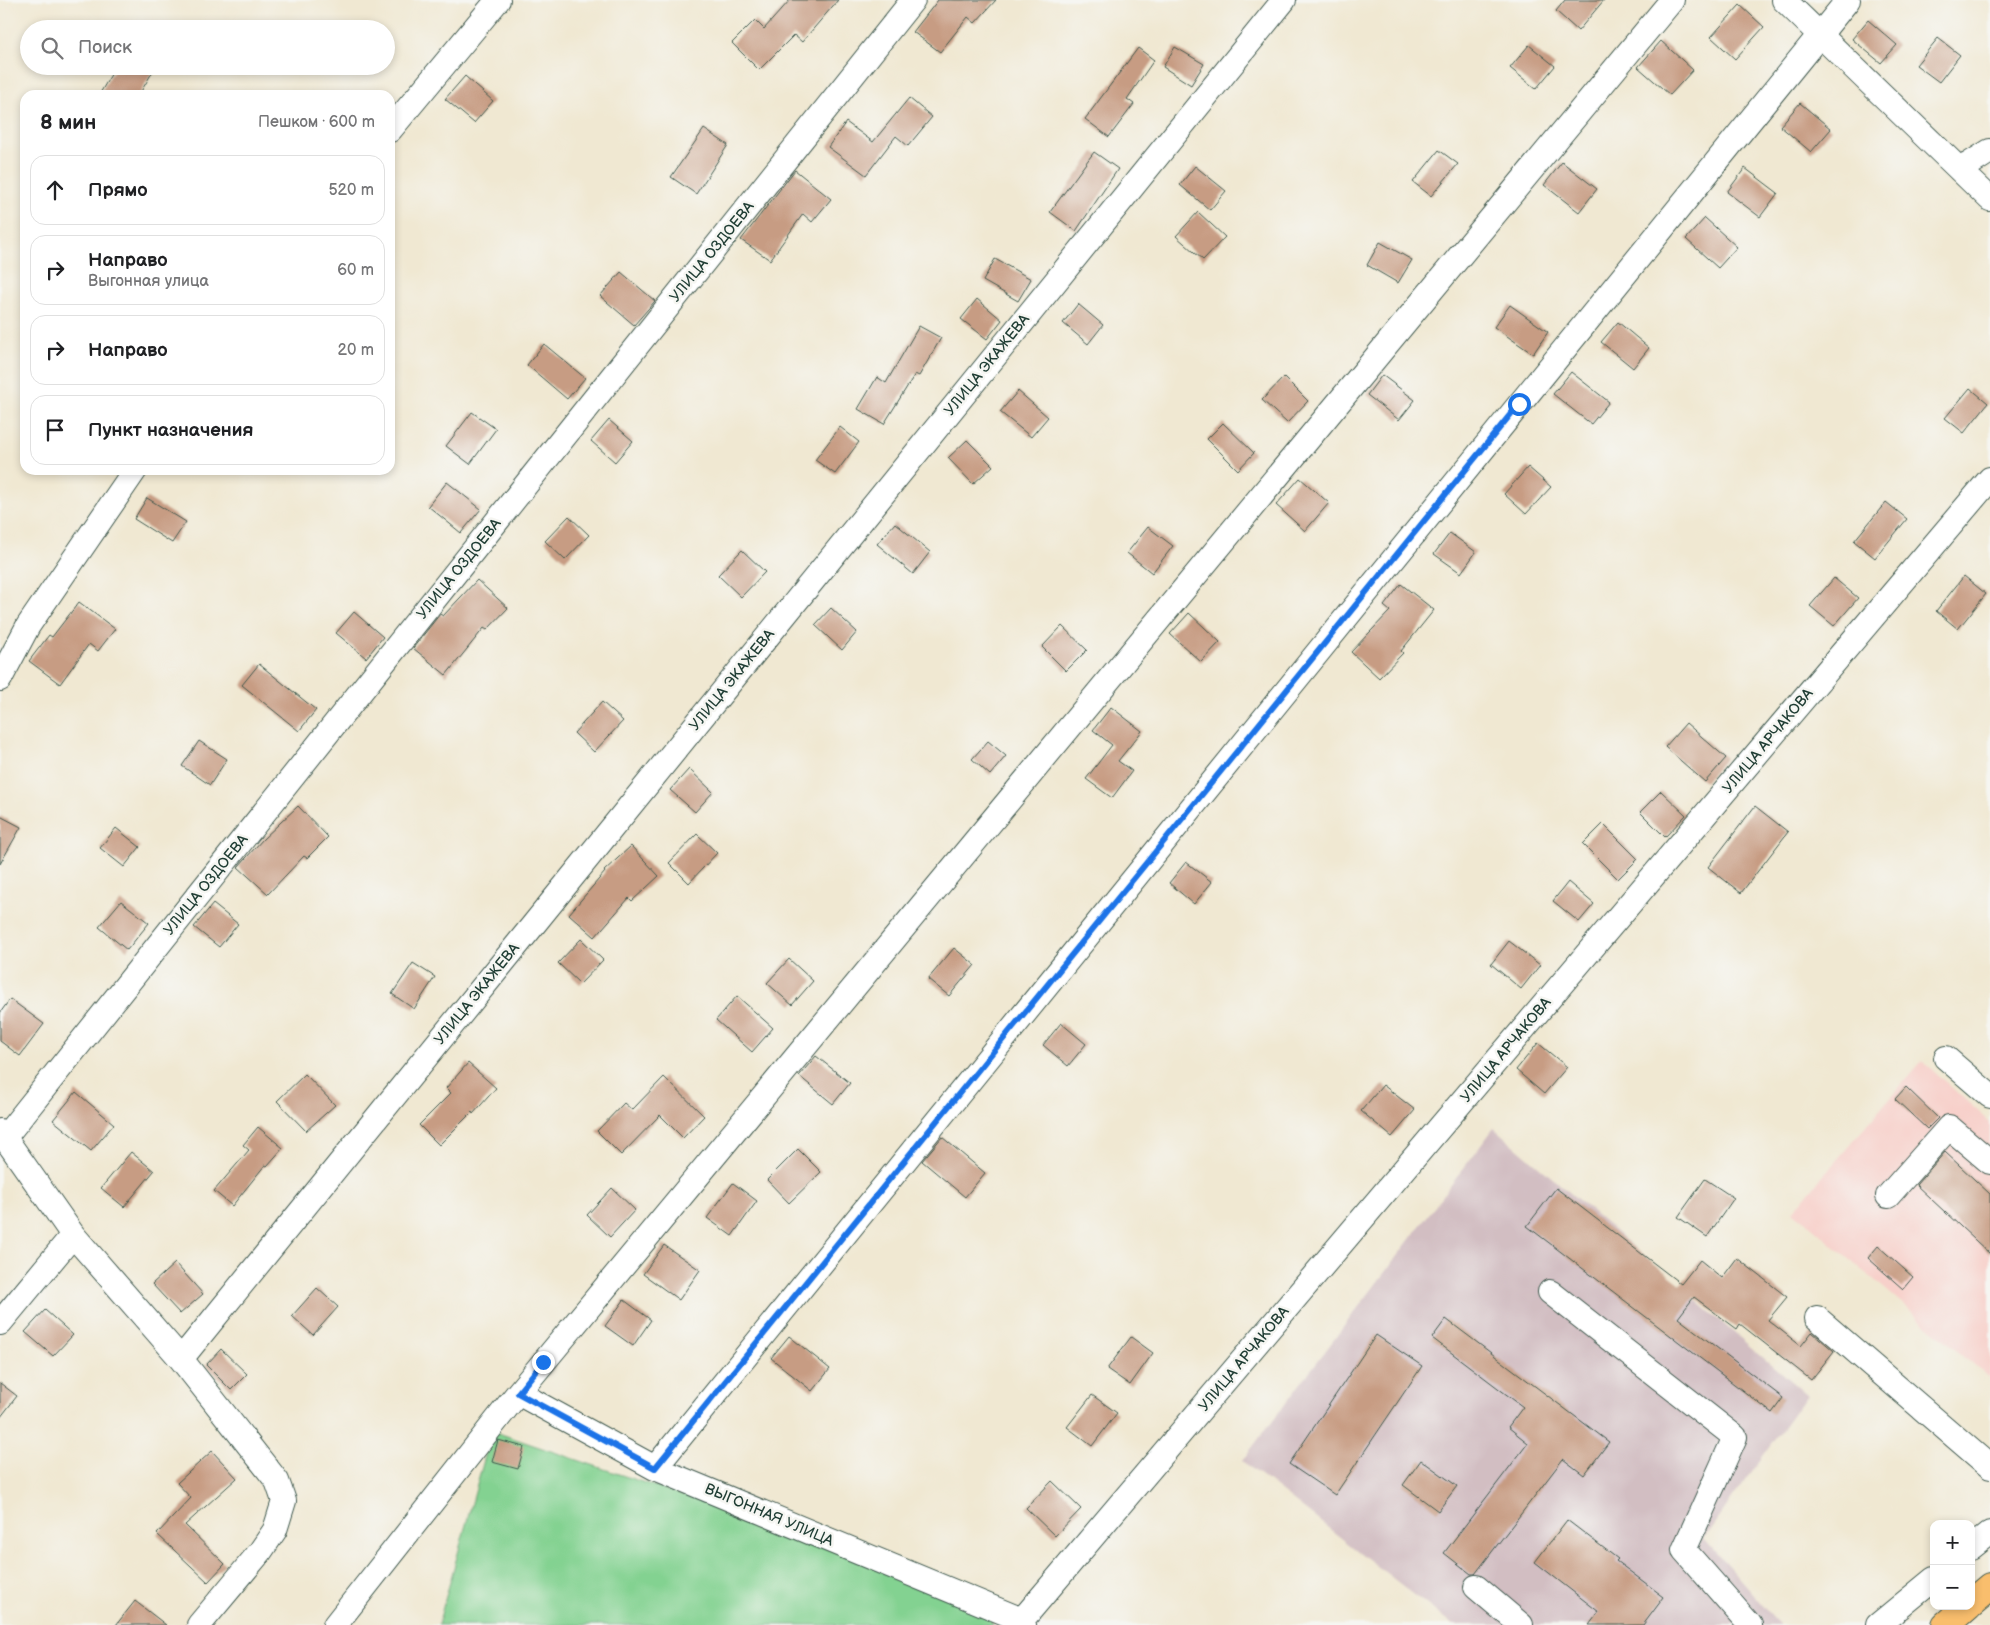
<!DOCTYPE html>
<html lang="ru">
<meta charset="utf-8">
<style>
:root{--surface:#fff;--page:#f2f2f2;--text:#202124;--muted:#757577;--line:#e0e0e0}
body{margin:0;font-family:"Balsamiq Sans",sans-serif;background:var(--page);color:var(--text)}
.controls{position:absolute;right:15px;bottom:15px;display:grid;overflow:hidden;border-radius:10px;box-shadow:0 2px 8px #0003}
.controls button{width:45px;height:45px;display:grid;place-items:center;padding:0;border:0;border-bottom:1px solid var(--line);background:var(--surface);color:var(--text);font:25px sans-serif}
.stop{position:absolute;width:15px;height:15px;margin:-11px;border:4px solid #1a73e8;border-radius:50%;background:#fff}
.stop.end{background:#1a73e8;border-color:#fff;box-shadow:0 1px 5px #0008}
.list{margin:0;padding:0;list-style:none}
h2{display:flex;justify-content:space-between;align-items:center;height:65px;margin:0;padding:0 20px;font-size:21px}
h2 small{font-size:16px;font-weight:400;color:var(--muted)}
.list li{display:grid;grid-template-columns:32px 1fr auto;gap:15px;align-items:center;box-sizing:border-box;height:70px;margin:0 10px 10px;padding:0 10px;border:1px solid var(--line);border-radius:15px}
.list b{display:block;font-size:19px;white-space:nowrap}
.list p{margin:0;font-size:16px;white-space:nowrap;color:var(--muted)}
.list em{font-size:16px;font-style:normal;color:var(--muted)}
.icon{flex:none;width:28px;height:28px;fill:none;stroke:currentColor;stroke-width:2;stroke-linecap:round;stroke-linejoin:round}
.map{position:relative;flex:none;width:1990px;height:1625px;overflow:hidden}
.search{position:absolute;background:var(--surface);box-shadow:0 2px 8px #0003;left:20px;top:20px;width:375px;height:55px;display:flex;align-items:center;gap:12px;box-sizing:border-box;padding:0 18px;border-radius:28px;color:var(--muted);font-size:19px}
.panel{position:absolute;background:var(--surface);box-shadow:0 2px 8px #0003;left:20px;top:90px;width:375px;height:385px;border-radius:15px}
.map>svg:first-child{display:block}
.built{fill:#f7d0ca}
.industrial{fill:#d2bec2}
.green{fill:#83d291;stroke:#518862}
.building{fill:#c79c83}
.lines{fill:none;stroke-linecap:round;stroke-linejoin:round}
.minor-casing{stroke:#3e574c;stroke-width:26}
.highway-casing{stroke:#3e574c;stroke-width:30}
.minor{stroke:#fff;stroke-width:24}
.highway{stroke:#f9be6d;stroke-width:28}
.route{stroke:#1a73e8;stroke-width:6}
.labels{text-anchor:middle;dominant-baseline:central;stroke-width:5;stroke-linejoin:round;paint-order:stroke}
.street-label{font-size:15px;fill:#1f3d34;stroke:#f6f6f2}
</style>
<div class="map">
<svg width="1990" height="1625" viewBox="0 0 1990 1625">
<rect width="100%" height="100%" fill="#f6f6f2"/>
<filter id="ink" filterUnits="userSpaceOnUse"><feTurbulence type="fractalNoise" baseFrequency=".02" numOctaves="2"/><feDisplacementMap in="SourceGraphic" scale="10" xChannelSelector="R" yChannelSelector="G"/><feConvolveMatrix kernelMatrix="1 2 1 2 8 2 1 2 1" color-interpolation-filters="sRGB"/></filter>
<filter id="wash" filterUnits="userSpaceOnUse"><feTurbulence type="fractalNoise" baseFrequency=".0096" numOctaves="4" result="noise"/><feDisplacementMap in="SourceGraphic" scale="20" xChannelSelector="R" yChannelSelector="G"/><feGaussianBlur stdDeviation="1.12" result="paint"/><feColorMatrix in="noise" values="0 0 0 0 0 0 0 0 0 0 0 0 0 0 0 0 0 1.4 0 .05"/><feComposite in="paint" operator="in"/></filter>
<g filter="url(#wash)">
<rect width="100%" height="100%" fill="#f0e8d2"/>
<path class="built" d="M1922,1061L1990,1122V1378L1793,1211Z"/>
<path class="industrial" d="M1494,1128L1807,1395L1704,1538L1780,1625H1453L1242,1461Z"/>
<path class="green" d="M492,1431L981,1597L993,1625H438Z"/>
<g id="blocks">
<path class="building" d="M790,0H838L802,42L794,35L759,70L732,43L755,20L764,29Z
M938,0H996L975,23L968,17L940,52L913,32Z
M1565,0H1604L1578,31L1556,11Z
M1740,5L1764,27L1735,59L1711,37Z
M1868,20L1897,45L1881,63L1852,39Z
M1938,38L1960,55L1939,82L1916,65Z
M1661,41L1693,70L1670,95L1638,67Z
M1529,45L1555,66L1536,89L1510,68Z
M1175,47L1204,64L1191,85L1163,67Z
M1138,48L1154,60L1127,99L1134,104L1109,137L1085,119Z
M116,66H145L153,71L139,95H99Z
M465,76L493,101L474,123L445,99Z
M909,98L932,117L908,146L896,136L866,175L828,147L846,122L873,142Z
M1800,103L1831,129L1811,152L1780,126Z
M704,129L728,145L696,194L671,177Z
M1439,150L1458,164L1431,196L1413,182Z
M1094,152L1118,169L1076,231L1050,212Z
M1562,162L1597,189L1579,212L1544,185Z
M1195,166L1226,191L1210,210L1180,185Z
M1745,168L1778,193L1760,217L1727,192Z
M795,170L831,199L812,222L803,214L770,260L741,240Z
M1198,212L1225,237L1203,260L1176,236Z
M1705,218L1737,247L1718,268L1686,239Z
M1380,242L1412,260L1398,283L1367,265Z
M995,259L1031,279L1018,301L983,281Z
M621,272L655,301L634,325L600,296Z
M977,299L1002,320L987,339L961,319Z
M1078,304L1103,325L1088,344L1063,323Z
M1510,305L1548,332L1533,354L1494,327Z
M1618,322L1649,348L1633,368L1601,342Z
M919,326L941,338L919,376L915,374L884,424L858,409L877,377L886,383Z
M544,344L585,378L567,399L527,365Z
M1571,372L1609,402L1591,424L1553,394Z
M1382,375L1415,400L1399,420L1367,395Z
M1284,377L1308,401L1287,423L1262,400Z
M1970,388L1988,403L1964,433L1945,418Z
M1018,391L1048,417L1031,437L1000,412Z
M472,412L496,429L470,464L446,446Z
M609,420L633,441L615,462L591,441Z
M1223,423L1254,453L1238,470L1207,439Z
M840,427L859,442L835,474L815,460Z
M967,440L993,466L973,484L948,458Z
M1528,467L1551,487L1526,514L1504,494Z
M1300,478L1329,503L1305,531L1276,505Z
M447,482L481,509L461,533L428,506Z
M147,498L186,522L172,543L134,519Z
M1886,502L1907,519L1875,558L1854,541Z
M569,516L589,535L565,560L545,541Z
M895,523L930,552L913,574L877,544Z
M1148,527L1173,546L1152,573L1127,553Z
M1450,533L1476,552L1461,573L1434,554Z
M742,550L765,572L741,597L718,575Z
M1964,576L1986,594L1958,629L1936,611Z
M1834,578L1858,598L1834,626L1810,606Z
M477,580L508,608L487,630L484,628L446,675L413,648L440,614L443,616Z
M1401,584L1434,610L1401,651L1403,653L1379,678L1351,652L1390,611L1384,606Z
M79,602L115,629L98,651L89,644L60,684L29,661L49,635L52,637Z
M831,608L857,632L842,650L815,625Z
M354,612L383,637L366,658L336,633Z
M1189,613L1220,642L1201,662L1170,634Z
M1062,626L1087,650L1066,671L1042,647Z
M259,664L316,710L299,731L242,685Z
M602,702L623,721L594,752L574,733Z
M1111,707L1142,731L1118,761L1132,771L1112,798L1086,779L1112,745L1093,730Z
M1686,723L1726,758L1705,782L1665,747Z
M199,741L227,759L210,785L182,766Z
M988,741L1006,756L990,775L972,759Z
M689,769L713,792L695,812L670,790Z
M1661,791L1686,815L1665,837L1640,812Z
M298,806L328,837L307,858L304,856L268,894L238,867L263,839Z
M1755,806L1788,832L1741,893L1708,867Z
M0,816L21,827L0,864Z
M1603,824L1638,859L1618,879L1583,844Z
M116,828L140,847L124,867L100,848Z
M697,834L717,853L689,883L669,863Z
M631,846L659,876L632,901L629,898L595,937L569,914L605,872L604,871Z
M1186,862L1212,882L1194,904L1169,883Z
M1568,882L1594,904L1579,922L1553,901Z
M121,901L149,923L127,950L99,927Z
M213,904L238,924L219,947L194,927Z
M581,939L603,960L580,984L558,963Z
M1509,941L1540,965L1521,989L1491,964Z
M954,948L975,965L949,996L928,979Z
M789,959L813,981L792,1005L767,983Z
M413,963L435,977L414,1009L392,994Z
M737,996L773,1028L752,1052L716,1020Z
M10,999L44,1024L20,1056L0,1041V1013Z
M1061,1023L1086,1044L1068,1066L1043,1045Z
M1538,1043L1567,1067L1544,1094L1516,1070Z
M816,1056L850,1083L833,1104L799,1076Z
M468,1063L496,1088L473,1114L472,1112L439,1145L419,1125L451,1093L446,1088Z
M305,1074L335,1105L306,1131L277,1101Z
M664,1077L704,1116L683,1138L660,1115L621,1155L597,1131L624,1103L632,1110Z
M1383,1085L1415,1110L1392,1137L1361,1111Z
M1906,1087L1938,1118L1927,1129L1895,1099Z
M76,1092L114,1124L91,1151L53,1120Z
M258,1127L283,1148L267,1166L265,1165L232,1206L214,1191L249,1150L243,1145Z
M942,1137L985,1173L965,1197L922,1161Z
M798,1149L821,1172L789,1203L767,1180Z
M131,1152L154,1171L124,1207L101,1188Z
M1945,1152L1990,1194V1254L1916,1185Z
M1705,1179L1734,1198L1707,1237L1678,1217Z
M733,1183L757,1201L732,1236L707,1218Z
M612,1188L635,1210L610,1237L587,1215Z
M1556,1188L1681,1284L1700,1260L1722,1278L1737,1258L1787,1297L1768,1320L1801,1346L1812,1332L1834,1351L1811,1380L1740,1324L1737,1329L1694,1297L1678,1318L1783,1398L1772,1413L1527,1226Z
M664,1245L700,1270L679,1300L643,1274Z
M1878,1246L1913,1277L1903,1289L1868,1258Z
M175,1263L203,1294L180,1314L152,1284Z
M317,1288L338,1307L313,1335L292,1316Z
M624,1300L651,1320L633,1346L605,1326Z
M45,1310L73,1335L53,1356L25,1332Z
M1446,1319L1609,1442L1584,1475L1563,1459L1475,1574H1471L1444,1553L1528,1443L1508,1427L1523,1407L1432,1338Z
M1376,1335L1422,1366L1335,1495L1289,1464Z
M789,1336L830,1369L812,1391L771,1358Z
M1131,1337L1153,1353L1130,1385L1107,1369Z
M221,1349L247,1374L231,1390L206,1365Z
M0,1383L17,1396L0,1418Z
M1092,1395L1117,1413L1092,1446L1067,1427Z
M498,1440L524,1447L518,1469L492,1462Z
M212,1451L237,1478L185,1525L225,1564L208,1582L157,1534L191,1498L177,1483Z
M1421,1460L1457,1486L1438,1511L1403,1485Z
M1052,1481L1081,1509L1055,1536L1026,1508Z
M1567,1520L1618,1559L1616,1561L1664,1597L1643,1625H1589L1599,1612L1535,1562Z
M135,1601L166,1625H116Z"/>
</g>
</g>
<g filter="url(#ink)">
<use href="#blocks" fill-opacity="0" stroke="#3e574c" stroke-width="1"/>
<g class="lines">
<g class="minor-casing">
<path id="minor" d="M1784,0L1990,199
M390,130L498,0
M1960,170L1990,151
M0,679L28,626L135,470
M1946,1058L1990,1096
M0,1131L73,1235L181,1359L277,1481L284,1501L275,1530L260,1552L199,1625
M5,1137L913,0
M1888,1196L1949,1127L1990,1162
M1550,1292L1735,1437L1684,1550L1750,1625
M1817,1318L1990,1467
M0,1323L73,1235
M181,1359L1284,0
M518,1393L655,1468L1022,1620L1024,1625
M655,1468L1848,0
M1971,1548L1990,1533
M1476,1587L1521,1625
M1022,1620L1990,479
M335,1625L518,1393L1672,0
M1878,1625L1934,1579"/>
</g>
<g class="highway-casing">
<path id="highway" d="M1971,1603L1990,1587
M1946,1625L1968,1606"/>
</g>
<use href="#minor" class="minor"/>
<use href="#highway" class="highway"/>
</g>
</g>
<g class="lines" filter="url(#ink)">
<path class="route" d="M543,1362L518,1393L655,1468L1519,404"/>
</g>
<g class="labels">
<g class="street-label">
<text transform="translate(712 252) rotate(-51)">УЛИЦА ОЗДОЕВА</text>
<text transform="translate(987 365) rotate(-51)">УЛИЦА ЭКАЖЕВА</text>
<text transform="translate(459 569) rotate(-51)">УЛИЦА ОЗДОЕВА</text>
<text transform="translate(732 680) rotate(-51)">УЛИЦА ЭКАЖЕВА</text>
<text transform="translate(1768 741) rotate(-50)">УЛИЦА АРЧАКОВА</text>
<text transform="translate(206 885) rotate(-51)">УЛИЦА ОЗДОЕВА</text>
<text transform="translate(477 994) rotate(-51)">УЛИЦА ЭКАЖЕВА</text>
<text transform="translate(1506 1050) rotate(-50)">УЛИЦА АРЧАКОВА</text>
<text transform="translate(1244 1359) rotate(-50)">УЛИЦА АРЧАКОВА</text>
<text transform="translate(769 1515) rotate(23)">ВЫГОННАЯ УЛИЦА</text>
</g>
</g>
</svg>
<div class="controls">
<button>+</button>
<button>−</button>
</div>
<div class="stop" style="left:1519px;top:404px"></div>
<div class="stop end" style="left:543px;top:1362px"></div>
<div class="search"><svg class="icon" aria-label="search" viewBox="0 0 24 24"><circle cx="10" cy="10" r="6"/><path d="M15 15l6 6"/></svg>Поиск</div>
<section class="panel">
<h2>8 мин<small>Пешком · 600 m</small></h2>
<ul class="list">
<li><svg class="icon" aria-label="ahead" viewBox="0 0 24 24"><path d="M12 20V5M6 11l6-6 6 6"/></svg><div><b>Прямо</b></div><em>520 m</em></li>
<li><svg class="icon" aria-label="right" viewBox="0 0 24 24"><path d="M7 20v-9h11M14 6l5 5-5 5"/></svg><div><b>Направо</b><p>Выгонная улица</p></div><em>60 m</em></li>
<li><svg class="icon" aria-label="right" viewBox="0 0 24 24"><path d="M7 20v-9h11M14 6l5 5-5 5"/></svg><div><b>Направо</b></div><em>20 m</em></li>
<li><svg class="icon" aria-label="arrive" viewBox="0 0 24 24"><path d="M6 21V4h12l-3 4 3 4H6"/></svg><div><b>Пункт назначения</b></div></li>
</ul>
</section>
</div>
